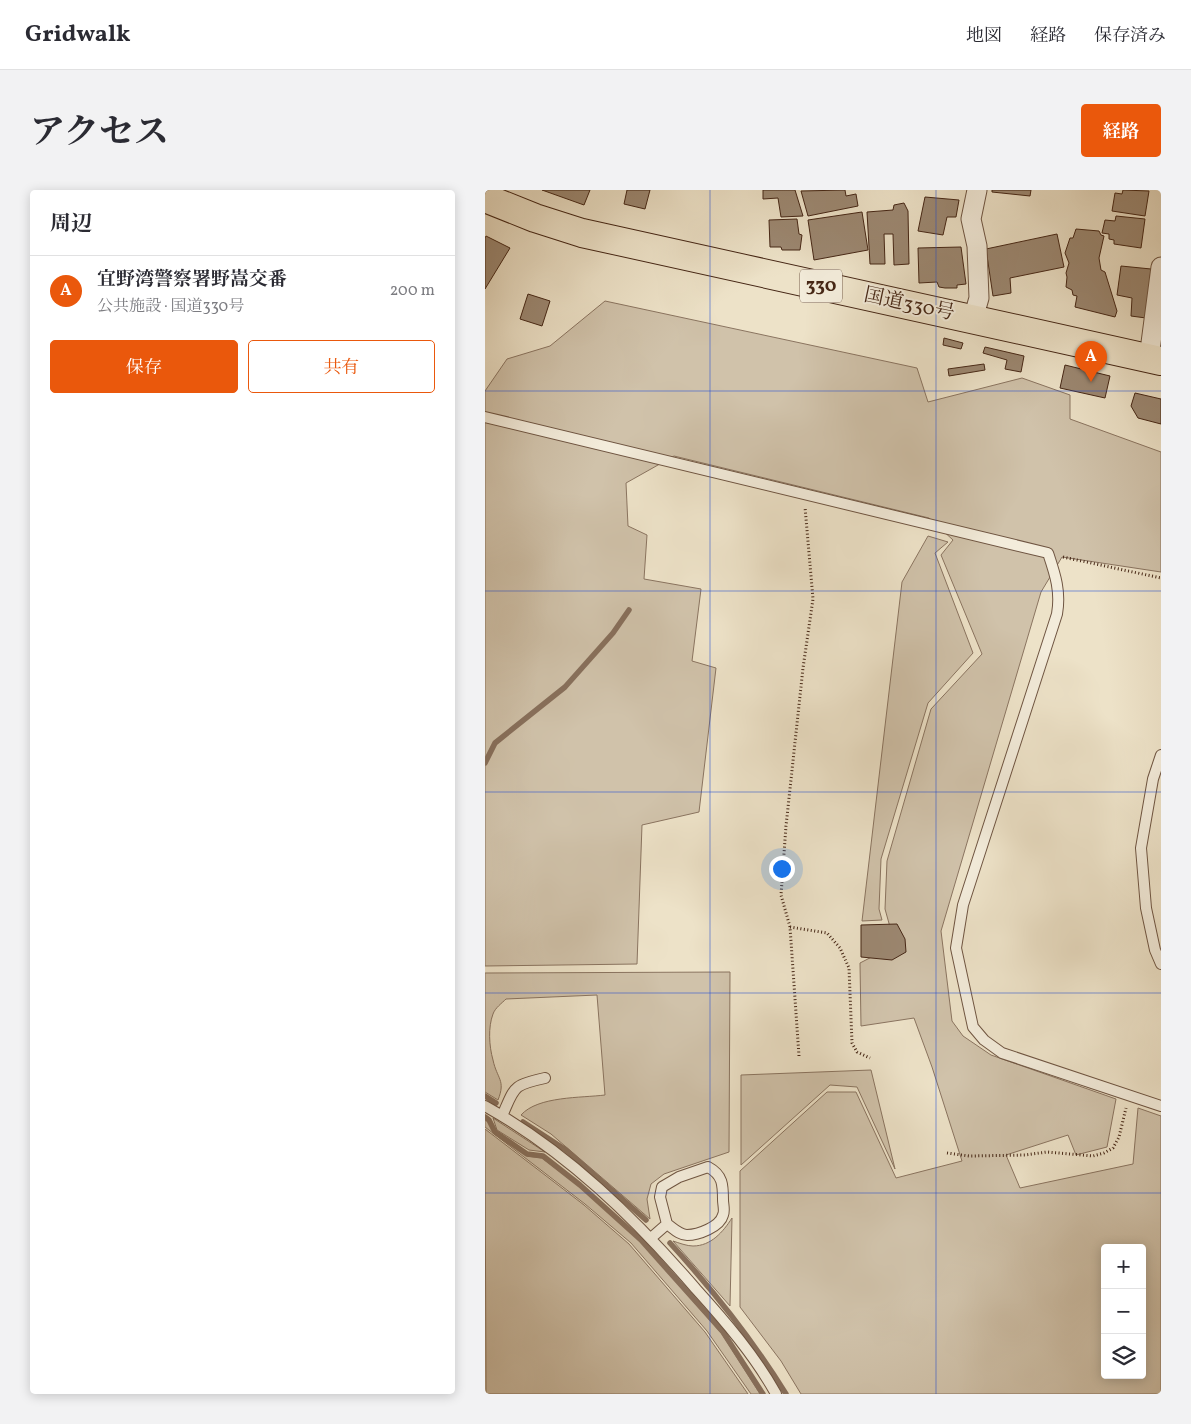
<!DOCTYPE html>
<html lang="ja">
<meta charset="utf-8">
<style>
:root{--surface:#fff;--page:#f2f2f3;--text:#2b2b33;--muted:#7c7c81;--line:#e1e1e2;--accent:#ea580c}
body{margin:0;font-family:Vollkorn,"Noto Serif JP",serif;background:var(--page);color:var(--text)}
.controls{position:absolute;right:15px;bottom:15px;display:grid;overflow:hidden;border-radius:5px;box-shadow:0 2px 12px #0003}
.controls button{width:45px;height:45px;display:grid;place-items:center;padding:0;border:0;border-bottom:1px solid var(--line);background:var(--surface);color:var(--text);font:25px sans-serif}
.you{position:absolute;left:296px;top:678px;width:18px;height:18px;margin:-12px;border:4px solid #fff;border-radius:50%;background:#1a73e8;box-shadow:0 0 0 8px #1a73e833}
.badge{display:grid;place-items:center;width:32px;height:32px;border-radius:50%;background:var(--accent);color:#fff;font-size:16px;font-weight:700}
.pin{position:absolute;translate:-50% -41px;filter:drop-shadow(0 1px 2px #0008)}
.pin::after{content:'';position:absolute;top:26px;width:18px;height:15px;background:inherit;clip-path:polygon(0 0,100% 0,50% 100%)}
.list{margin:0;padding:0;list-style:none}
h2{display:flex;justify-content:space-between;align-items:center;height:65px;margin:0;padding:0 20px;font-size:21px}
h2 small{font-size:16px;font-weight:400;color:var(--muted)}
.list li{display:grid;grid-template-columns:32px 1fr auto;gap:15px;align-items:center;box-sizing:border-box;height:70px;padding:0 20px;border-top:1px solid var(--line)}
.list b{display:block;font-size:19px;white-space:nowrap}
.list p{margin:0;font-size:16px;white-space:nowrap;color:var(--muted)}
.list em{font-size:16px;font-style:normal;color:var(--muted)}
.actions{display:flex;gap:10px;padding:15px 20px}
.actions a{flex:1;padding:11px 0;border:1px solid var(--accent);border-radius:5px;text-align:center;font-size:18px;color:var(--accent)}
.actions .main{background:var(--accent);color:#fff}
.icon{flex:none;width:28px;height:28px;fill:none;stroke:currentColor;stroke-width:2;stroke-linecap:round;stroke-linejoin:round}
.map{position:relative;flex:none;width:676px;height:1204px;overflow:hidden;border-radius:5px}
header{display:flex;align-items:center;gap:30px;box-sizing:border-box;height:70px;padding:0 25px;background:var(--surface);border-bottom:1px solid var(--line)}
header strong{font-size:24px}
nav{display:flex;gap:28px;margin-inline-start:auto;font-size:18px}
.intro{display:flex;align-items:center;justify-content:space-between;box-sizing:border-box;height:120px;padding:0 30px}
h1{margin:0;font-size:35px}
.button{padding:12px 22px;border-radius:5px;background:var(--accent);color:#fff;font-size:18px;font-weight:700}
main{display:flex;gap:30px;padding:0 30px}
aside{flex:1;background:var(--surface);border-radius:5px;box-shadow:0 2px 12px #0003}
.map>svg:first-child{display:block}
.green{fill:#d0c2aa;stroke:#8a7460;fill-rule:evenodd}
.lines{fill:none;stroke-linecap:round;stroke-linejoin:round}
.stream{stroke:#88705c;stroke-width:5.5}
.building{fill:#9c8872;stroke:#452615}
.service-casing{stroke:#6f5542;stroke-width:12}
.minor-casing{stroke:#6f5542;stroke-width:21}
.trunk-casing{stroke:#452615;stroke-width:30}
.path{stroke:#452615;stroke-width:3;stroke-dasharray:1 2.5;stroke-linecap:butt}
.service{stroke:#f3ecdb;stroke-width:10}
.minor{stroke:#f3ecdb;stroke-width:19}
.trunk{stroke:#ede2c8;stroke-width:28}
.grid{fill:none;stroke:#1d4ed8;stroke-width:1;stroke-opacity:0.55}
.labels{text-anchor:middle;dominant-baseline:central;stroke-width:4;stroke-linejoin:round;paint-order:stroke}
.shield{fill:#f3ecdb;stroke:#796150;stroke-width:1}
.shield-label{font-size:19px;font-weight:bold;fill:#452615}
.street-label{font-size:20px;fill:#452615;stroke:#f3ecdb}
</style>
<header>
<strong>Gridwalk</strong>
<nav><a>地図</a><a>経路</a><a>保存済み</a></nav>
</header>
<div class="intro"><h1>アクセス</h1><a class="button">経路</a></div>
<main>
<aside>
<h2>周辺<small></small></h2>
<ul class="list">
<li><span class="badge">A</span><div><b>宜野湾警察署野嵩交番</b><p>公共施設 · 国道330号</p></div><em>200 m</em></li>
</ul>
<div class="actions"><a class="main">保存</a><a>共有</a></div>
</aside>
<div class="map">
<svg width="676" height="1204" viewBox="0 0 676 1204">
<rect width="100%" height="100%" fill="#ede2c8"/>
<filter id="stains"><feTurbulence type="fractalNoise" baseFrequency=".004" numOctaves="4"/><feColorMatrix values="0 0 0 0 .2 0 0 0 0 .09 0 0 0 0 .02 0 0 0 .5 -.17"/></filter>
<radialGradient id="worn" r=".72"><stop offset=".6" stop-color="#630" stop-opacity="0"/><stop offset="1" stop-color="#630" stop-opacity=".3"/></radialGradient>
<path class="green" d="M120,111L432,178L443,212L537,188L585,205V229L676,262V382L577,367L556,402L456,741L467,831L478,846L506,865L631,909L622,957L591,965L583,945L521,965L535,998L648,974L653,918L676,926V1204H316L296,1171L255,1117V981L342,902H371L411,988L477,971L447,877L429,828L376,836L375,773L410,755L400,719L402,671L446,519L497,464L456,365L468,350L444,328L189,266L141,293L143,336L162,345L159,389L216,399L207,471L231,478L214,622L157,635L152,774L0,776V201L22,169L65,156ZM620,1058H657V1185H620Z
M443,346L463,352L450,363L488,463L443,513L396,669L394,719L397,730L377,731L417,392Z
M245,782L244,962L179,984L166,994L162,1009L165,1029L66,944L36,925C53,906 96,908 120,905L112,805L21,809C17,813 10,818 8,824C3,837 4,856 8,870C12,889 21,890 13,910L0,902V783Z
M386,880L410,979L372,897L345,895L256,975V885Z
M0,928L4,931L9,942L42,966L57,968L95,997L156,1052L237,1144L275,1204H266L222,1141L146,1053L100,1014L0,937Z
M8,928L60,962L44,960L12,940Z
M0,939L99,1015L144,1054L220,1142L263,1204H1Z
M247,1028L245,1116L188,1051C194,1053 202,1056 208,1056C226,1056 238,1042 247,1028Z"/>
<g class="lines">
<path class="stream" d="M0,573L10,553L80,497L128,443L144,420
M0,906L11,913
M0,927L4,930L10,942L42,964L58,966L95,995L156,1050L238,1142L278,1204
M38,932L81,960L161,1030
M185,1053C228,1100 267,1149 301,1204"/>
</g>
<path class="building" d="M57,0H105L99,15Z
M142,0H165L160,19L139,14Z
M278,0H310L318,26L296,27L293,8L278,9Z
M360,0L361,6L371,4L373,16L323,26L316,1Z
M507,0H546L545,6L507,2Z
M638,0L664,1L660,26L627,21L630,3L637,4Z
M440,7L474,10L471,27H462L458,45L433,41Z
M419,13L423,21L424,74L409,75L408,44H399L400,74H385L382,22L408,20L409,15Z
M377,22L383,60L329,70L323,30Z
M631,26L660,29L656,58L629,54V50L624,49V44L617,43L620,30L630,31Z
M312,29L314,44L317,45L315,60H297L296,57H285L284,30Z
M591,39L614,41L616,45L619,46L614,68L616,80L620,82L632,121L630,127L590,117L592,106L588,105L587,100L581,97L582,87L581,83L584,73L580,63L585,48H588Z
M572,44L579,77L525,88L526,103L508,106L501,59Z
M1,46L25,58L0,99V48Z
M476,57L481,94L472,95V98H460L454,97L452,92L434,93L433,58Z
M636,76L666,79L661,128L646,126L647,108L632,105Z
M43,104L65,111L57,136L35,129Z
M459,148L478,153L476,159L458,155Z
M500,157L539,166L536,182L520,179L522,170L498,163Z
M499,174L500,180L464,186L463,179Z
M580,175L625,186L620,208L575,198Z
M650,203L676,209V234L653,228L646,216Z
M412,734L420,749L421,762L407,770L376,767V735Z"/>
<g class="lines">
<g class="service-casing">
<path id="service" d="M0,227L563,363C570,384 576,401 572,424L478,715L471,758L488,837L499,850L517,863L676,916
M676,565L668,589L656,658L661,718L670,760L676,774
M0,916C82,962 150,1028 211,1099C240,1131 270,1166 291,1204
M17,926C30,897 27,895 60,888
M166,1048L182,1034L175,1007L177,997L194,987L223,977C238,985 238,995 238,1010C238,1014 240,1021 238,1025C235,1037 213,1045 202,1045C194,1045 188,1038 182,1034"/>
</g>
<g class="minor-casing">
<path id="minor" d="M488,129L494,108L492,56L486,29L492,0
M664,168L676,77"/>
</g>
<g class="trunk-casing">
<path id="trunk" d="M0,8L50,28L97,43L676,171"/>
</g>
<path class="path" d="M578,367L676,388
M305,737L342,743L355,758L364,778L367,853L372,862L385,868
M314,866L305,737L296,705L301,636L318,478L328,409L320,317
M462,963L484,966L540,965L562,962L608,966L619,963L628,958L634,947L641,918"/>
<use href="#service" class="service"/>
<use href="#minor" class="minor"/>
<use href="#trunk" class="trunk"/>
</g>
<path class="grid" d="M225,0V1204M451,0V1204M0,201H676M0,401H676M0,602H676M0,803H676M0,1003H676"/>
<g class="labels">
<rect class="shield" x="315" y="79.5" width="42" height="33" rx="4"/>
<g class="shield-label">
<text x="336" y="96">330</text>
</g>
<g class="street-label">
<text transform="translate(424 115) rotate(12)">国道330号</text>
</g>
</g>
<rect width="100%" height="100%" filter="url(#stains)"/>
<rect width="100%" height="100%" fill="url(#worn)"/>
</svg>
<div class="controls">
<button>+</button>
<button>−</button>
<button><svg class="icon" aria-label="layers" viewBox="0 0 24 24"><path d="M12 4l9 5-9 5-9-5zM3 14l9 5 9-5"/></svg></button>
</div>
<div class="you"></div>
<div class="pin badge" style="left:606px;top:192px">A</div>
</div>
</main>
